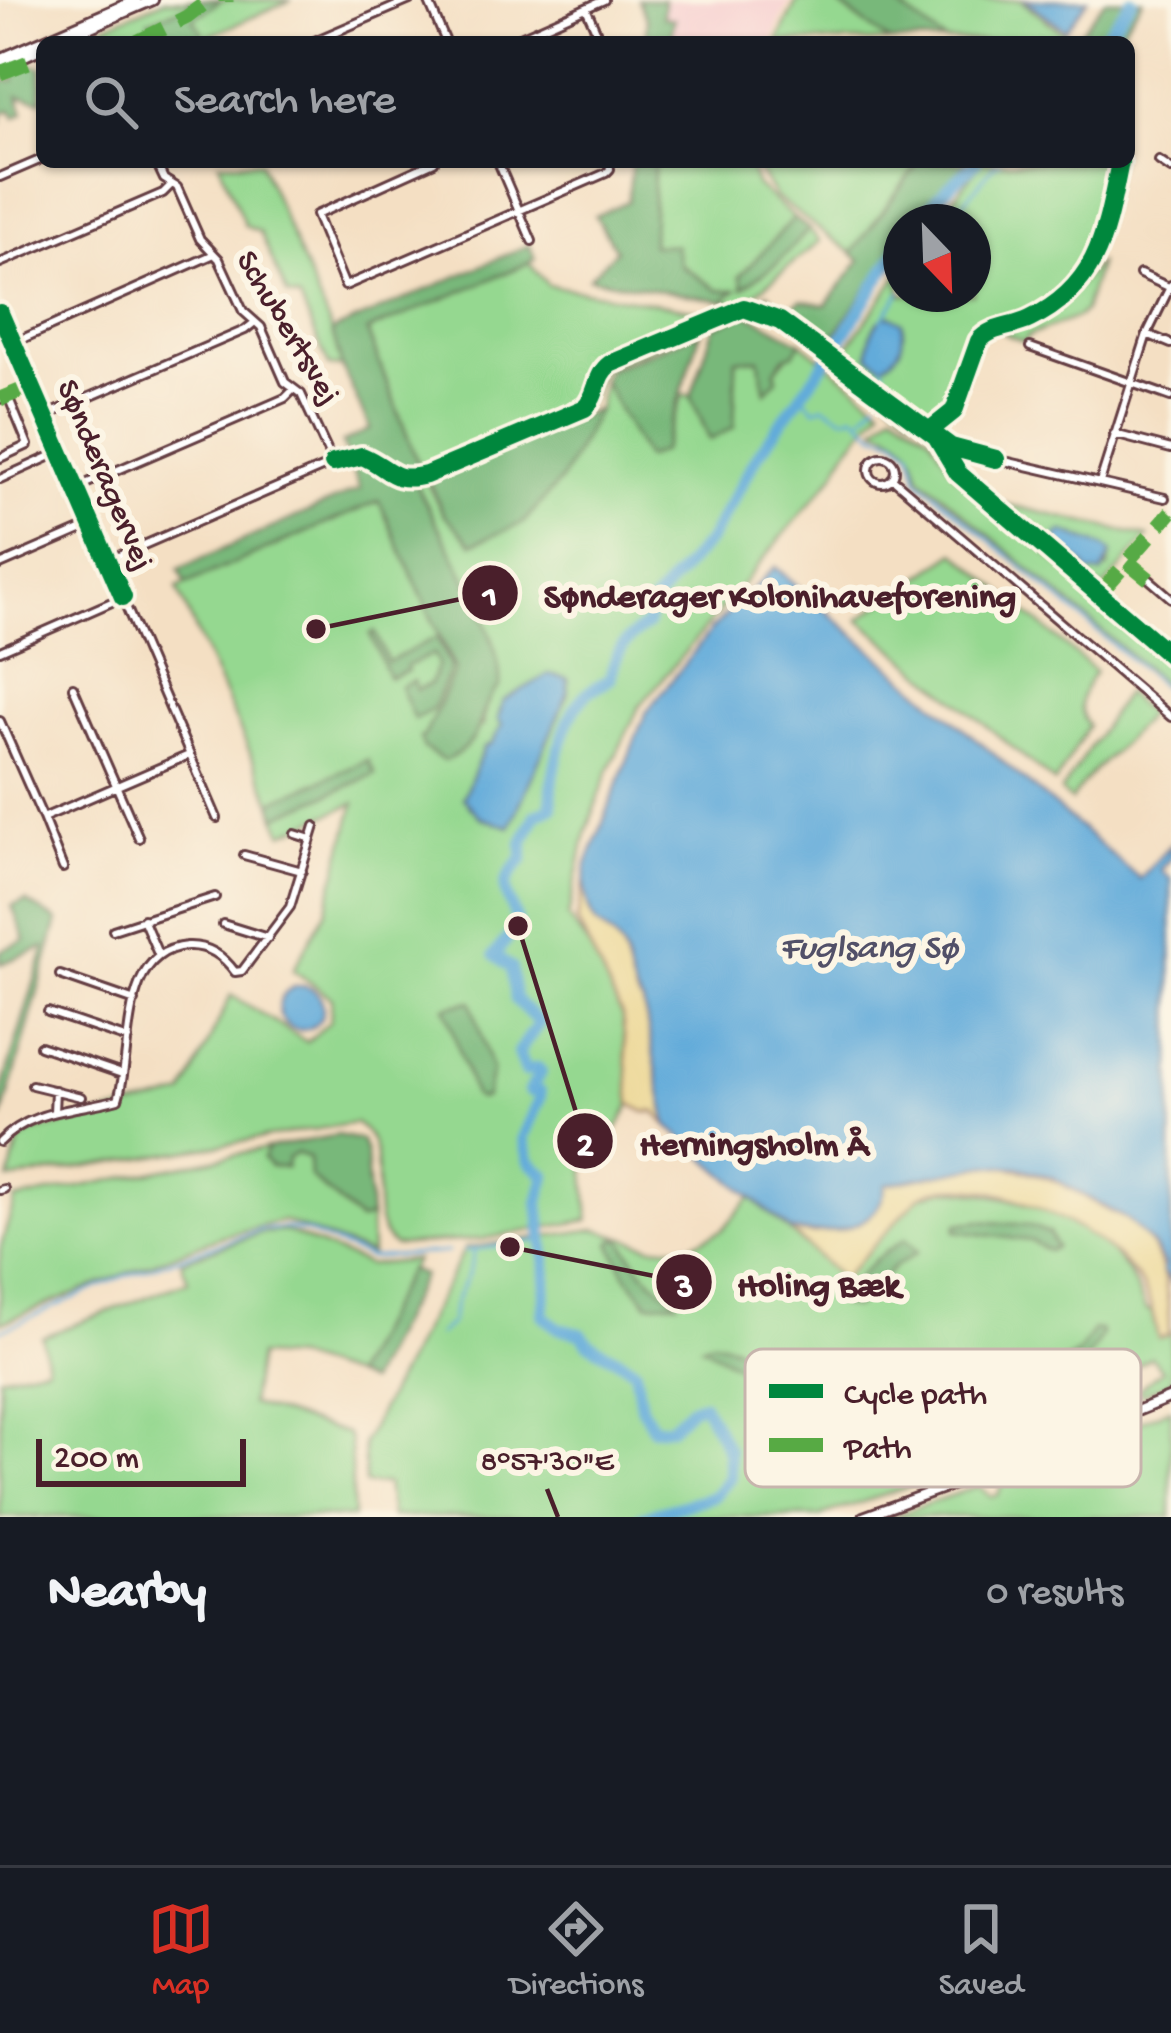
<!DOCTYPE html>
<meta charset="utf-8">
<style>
:root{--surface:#171b24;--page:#20242c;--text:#f1f3f6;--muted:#9ea1a6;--line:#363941;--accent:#d93025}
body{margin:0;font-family:"Gochi Hand",sans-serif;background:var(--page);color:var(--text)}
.compass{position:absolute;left:883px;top:204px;width:108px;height:108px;border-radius:50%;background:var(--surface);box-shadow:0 3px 9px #0004;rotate:157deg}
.scale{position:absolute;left:36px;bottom:30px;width:210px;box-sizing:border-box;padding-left:12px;border:6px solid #4a1f2b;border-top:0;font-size:33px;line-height:42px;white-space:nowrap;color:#4a1f2b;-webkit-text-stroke:9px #fcf5e5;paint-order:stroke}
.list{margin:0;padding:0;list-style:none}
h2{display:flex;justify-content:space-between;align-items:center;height:156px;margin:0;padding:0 48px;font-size:51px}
h2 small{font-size:39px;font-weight:400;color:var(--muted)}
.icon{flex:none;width:66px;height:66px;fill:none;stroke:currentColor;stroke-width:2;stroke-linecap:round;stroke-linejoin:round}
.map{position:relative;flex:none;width:1171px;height:1517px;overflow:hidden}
.search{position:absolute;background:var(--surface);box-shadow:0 3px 9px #0004;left:36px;right:36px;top:36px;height:132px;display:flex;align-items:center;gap:30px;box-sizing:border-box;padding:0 42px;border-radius:18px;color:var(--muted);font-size:45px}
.sheet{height:348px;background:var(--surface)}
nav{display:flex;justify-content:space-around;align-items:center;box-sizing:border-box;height:168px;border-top:3px solid var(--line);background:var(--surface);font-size:33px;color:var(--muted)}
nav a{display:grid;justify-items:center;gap:6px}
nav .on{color:var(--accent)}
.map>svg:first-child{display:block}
.built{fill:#f7cfd0}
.green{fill:#95d890;stroke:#707c5e;stroke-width:3;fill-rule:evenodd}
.forest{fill:#78b87a;stroke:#616c52;stroke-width:3}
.sand{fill:#eeda9e;stroke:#9c7c64;stroke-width:3}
.water{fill:#62abda;stroke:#566582;stroke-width:3}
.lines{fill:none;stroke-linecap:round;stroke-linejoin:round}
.stream{stroke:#62abda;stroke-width:3}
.river{stroke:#62abda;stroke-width:12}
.minor-casing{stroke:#643c42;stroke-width:12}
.tertiary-casing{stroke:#643c42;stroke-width:14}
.minor{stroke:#fff;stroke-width:6}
.tertiary{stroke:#fff;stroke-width:8}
.quiet{stroke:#57aa44;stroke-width:15;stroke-dasharray:30 15;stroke-linecap:butt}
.cycleway-casing{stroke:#fcf5e5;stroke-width:26}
.cycleway{stroke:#00873e;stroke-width:18}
.ticks{fill:none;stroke:#4a1f2b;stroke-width:4.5}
.labels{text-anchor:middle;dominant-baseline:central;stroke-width:12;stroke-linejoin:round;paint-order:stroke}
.street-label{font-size:33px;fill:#4a1f2b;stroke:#fcf5e5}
.water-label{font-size:36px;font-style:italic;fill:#525068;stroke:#fcf5e5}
.key{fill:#fcf5e5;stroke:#c7b5ad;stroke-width:3}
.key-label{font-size:33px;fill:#4a1f2b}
.ticks-label{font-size:30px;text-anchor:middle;fill:#4a1f2b;stroke:#fcf5e5;stroke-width:12;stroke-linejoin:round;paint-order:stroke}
.leader{fill:none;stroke:#4a1f2b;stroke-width:4.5}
.callout-dot{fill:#4a1f2b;stroke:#fcf5e5;stroke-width:4.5}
.mark-label{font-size:36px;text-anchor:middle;font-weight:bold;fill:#fff}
.callout-label{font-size:36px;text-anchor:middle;font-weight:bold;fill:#4a1f2b;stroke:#fcf5e5;stroke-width:12;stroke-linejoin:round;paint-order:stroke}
</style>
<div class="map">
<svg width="1171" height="1517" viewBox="0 0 1171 1517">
<rect width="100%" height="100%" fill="#fcf5e5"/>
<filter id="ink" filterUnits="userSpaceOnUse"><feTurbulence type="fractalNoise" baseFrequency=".00833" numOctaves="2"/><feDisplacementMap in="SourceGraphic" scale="24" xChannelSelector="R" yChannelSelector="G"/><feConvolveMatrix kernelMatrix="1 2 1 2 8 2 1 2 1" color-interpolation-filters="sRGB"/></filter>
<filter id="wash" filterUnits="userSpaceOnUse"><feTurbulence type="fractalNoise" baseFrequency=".004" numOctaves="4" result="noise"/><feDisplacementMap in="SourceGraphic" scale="48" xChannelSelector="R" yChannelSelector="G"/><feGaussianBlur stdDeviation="2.7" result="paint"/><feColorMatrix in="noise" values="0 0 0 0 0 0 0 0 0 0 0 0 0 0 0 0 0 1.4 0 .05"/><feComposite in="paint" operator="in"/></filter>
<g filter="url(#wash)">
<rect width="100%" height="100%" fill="#f4dfc3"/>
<path class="built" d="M638,0H790L771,42H645L647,21Z"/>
<path class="green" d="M165,0H292L207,37L208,42H66Z
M797,0H832L890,42H777Z
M891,0H1020L1074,41L946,42Z
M219,162H260L332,331L342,367L329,366L300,299L287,295L260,232L245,226Z
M654,162H748L756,185L794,218L741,275L776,264L809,229L820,241L743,304L723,301L734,291L718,290L652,245Z
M753,162H919L852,253L775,197Z
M981,162H1117C1100,232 1099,277 1029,316C1013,324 990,324 978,338C956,364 969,404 931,425L908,413L839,359L901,271V294H973V222H936Z
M1099,262L1084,311L1078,317L1028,336L1024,342L1003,333L1002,331C1044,326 1072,291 1099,262Z
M529,263L548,285L726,315L603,367C591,380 597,396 583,407L422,474L443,513L598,409L603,380L645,457L662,451L683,394L691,396L709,439L734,427L736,358L759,359L766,391L777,379L775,370L801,342L882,407L845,453L834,475L639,707L608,772L586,833L568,917L591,950L622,1016L631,1104L618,1128L584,1158L589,1220L483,1239L394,1246C357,1217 399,1150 355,1123L9,1180L19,1142L31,1132L184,1095L231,995L307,1042L330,1021L332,998L293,970L326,911L355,803L283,833L276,817L374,775L367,761L272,802L177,588L379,501L455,671L425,736L483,726L493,640L416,483L422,474L367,330Z
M894,410L930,435L956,475L1171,660V690L920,476C911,443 908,440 876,427Z
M1000,503L1148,537L1102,590ZM1064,532L1105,547L1111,553L1108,569L1086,572L1082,561L1057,542Z
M956,552L1095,671C1082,693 1073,703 1088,726L1055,783L859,619Z
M1125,693L1148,713C1126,746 1091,766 1071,801L1061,792Z
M268,1148L264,1158H287L297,1152L309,1158L310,1176L359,1221L370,1217L371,1255L283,1221L222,1236L0,1323V1249L15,1200Z
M945,1189C1011,1195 1083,1212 1125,1268C1134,1280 1140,1297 1146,1311L1151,1310L1158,1337L1169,1335L1171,1330V1381L1141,1395L1139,1389L1162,1370L1151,1357L1107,1385L1066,1393L1068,1410L1093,1407L1097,1413L920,1483L818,1517H391L386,1484L365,1485L363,1443L465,1248L596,1229L654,1247L690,1245L722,1230L751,1197L841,1278L920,1196Z
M285,1231L368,1265L415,1260L352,1376L294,1358L258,1356L250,1404L346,1434L350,1441L353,1517H0V1376L47,1366L42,1337L188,1281L181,1261L260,1233Z
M1171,1408V1517H890L978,1486L991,1496L998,1495L1004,1477Z"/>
<path class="forest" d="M188,0H222L193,19L203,32L199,38L189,35L193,42H165L148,21L188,5Z
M638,0H664L663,17L674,19L670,42H645L647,21Z
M833,0H891L946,42H890Z
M1105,0H1143L1113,42H1073Z
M33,64L42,68V101L18,96L24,112L15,117L11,110L2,113L0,124V81L15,80V71Z
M632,162H654L652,245H675L681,266L718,290H736L723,301L589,278L616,250L595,216L628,201Z
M919,162H967L916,222H901V241L831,340L754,304L768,293L785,311L801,300L826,305L860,261L852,253Z
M794,218L809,229L776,264L743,288L741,275Z
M529,245L535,258L529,263L367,331L422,475L416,484C441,535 503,632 500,686C472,712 492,739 444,761L424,748L420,738L425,735L455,670L379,501L186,584L179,569L360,489L342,443L370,429L342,367L332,331Z
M747,313L801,342L794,354L785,356L775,370L777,379L766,392L759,359H736L734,427L710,440L691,396L714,326Z
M701,331L662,451L645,458L603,380L607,370Z
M598,409L562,479L523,523L472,544L443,513L428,477Z
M375,632L388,662L437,637L451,668L432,710L414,719L400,687L413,681L416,690L430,684L438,664L434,654L406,666L408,671L389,678L370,634Z
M368,760L375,774L276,817L272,802Z
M26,901L58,921L2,1119L0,1095L45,947L0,964V951L25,940L12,906Z
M471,1001L492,1071L486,1097L479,1099L474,1096L445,1007Z
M338,1135L361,1140L366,1152L370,1217L360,1221L310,1176L309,1158L297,1153L288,1158L287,1167H270L263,1158L268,1148Z
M979,1221L1028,1225L1049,1233L1056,1247L1049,1251L1031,1241L956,1231L957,1224Z
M615,1239L622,1240L640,1268L677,1302L648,1303L626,1275L610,1243Z
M905,1239L918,1252L894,1267L854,1308L841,1305L838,1297L876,1259Z
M408,1270L423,1275L368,1383L352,1376Z
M1094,1330H1100L1102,1335C1089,1359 1069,1383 1040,1386L1039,1376L1078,1353Z
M713,1341L734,1346L821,1392L906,1414L882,1429C808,1413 765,1380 701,1345Z"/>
<path class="sand" d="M584,882L592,915L612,932L623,950L635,994L643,1003L668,1126L656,1112H645L631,1104L622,1016L577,921Z
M989,1165C1034,1169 1065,1183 1102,1208C1110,1213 1120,1215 1128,1220C1163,1244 1171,1295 1169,1335L1158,1338C1153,1317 1150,1294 1136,1277C1100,1229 978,1165 920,1196L842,1279L791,1231L812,1234L846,1228L886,1184Z"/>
<path class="water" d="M1025,0H1088L1066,30Z
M890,315L902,322C905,341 901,355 883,365L869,356C869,338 871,321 890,315Z
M1064,532L1105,547L1112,553L1102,574L1085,572L1087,568L1057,542L1058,534Z
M775,567L1140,879L1171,844V858L1161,870L1171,879V1283L1162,1271L1164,1265L1154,1247L1128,1220L1052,1177L1018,1167L988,1165L886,1184C880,1229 831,1236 791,1231L668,1126L643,1003C628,989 630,966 622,949C617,939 611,935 603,929C584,916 583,883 587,864L645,714L711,630Z
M549,674L568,679V693L510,827L481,818L463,798L484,747L492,743L502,725L498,719L503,701Z
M279 1008a22 22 0 1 1 44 0a22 22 0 1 1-44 0Z"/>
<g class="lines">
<path class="stream" d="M959,222L963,203L994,165L1000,162
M882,320L901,292
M883,365L888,385L885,391
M802,395L815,409L824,406L844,417L854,414L875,433L897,439L911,451L918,479L1171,694
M862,417L877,400
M464,1251L543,1240
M0,1331L117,1279L260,1230L285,1228L306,1232L370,1258L448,1252
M438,1335L451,1323C454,1289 470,1284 474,1250"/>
<path class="river" d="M1100,42L1132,0
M919,222L940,195L976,162
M641,1517L714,1496L730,1477L728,1450L703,1404L691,1407L671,1427L653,1428L641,1406L635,1369L588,1343L581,1333L558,1328L543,1315L547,1274L539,1202L546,1176L530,1162L523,1138L540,1098V1092L529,1091L541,1072L538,1068L525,1071L518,1053L539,1023L515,999L511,968L494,955L518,926C510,893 492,891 523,859V843L536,815L552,807C549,779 564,716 585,695C592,688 602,684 610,679C615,653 625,639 647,625L653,603L710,539L759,453L838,344L901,245"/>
</g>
</g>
<g filter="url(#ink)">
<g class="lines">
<g class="minor-casing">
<path id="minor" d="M428,0L446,42
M586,8L601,42
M312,42L410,0
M509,42L604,0
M1159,161L1171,169
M434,162L316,215L345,286L606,173L610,169L609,162
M498,162L532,241
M0,177L42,159
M0,263L163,193L172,184
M1140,274L1171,288
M0,313L217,818
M1147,334L1171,344
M13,343L212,255
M1030,347L1171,397
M0,399L32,386
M45,416L245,330L255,322
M1114,434L1171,449
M869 470a13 13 0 1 1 26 0a13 13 0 1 1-26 0Z
M0,458L28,445L8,396
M996,459L1165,498
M892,478L1171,717
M0,479L60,452
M1100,482L1147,334L1171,285
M76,488L285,398L294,389
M107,561L333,463L301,394L285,382L261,327L243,311L219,259L200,239L177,187L164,179L156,162
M0,565L92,525
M1149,579L1171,598
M0,651L123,597
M73,687L139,838
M0,721L43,818
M295,834L311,839
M244,855L302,871
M63,868L43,818L189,755
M143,919L158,954
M223,924L268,938
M113,930L215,897
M60,975L135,1001
M48,1012L128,1039
M40,1046L122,1074
M32,1085L81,1097
M54,1112L55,1090
M0,1142C32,1108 76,1111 118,1099C133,1054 118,951 187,946C208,945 223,955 235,972L242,971L290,907L315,826
M0,1190L4,1189"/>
</g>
<g class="tertiary-casing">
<path id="tertiary" d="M56,42L153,0
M0,59L136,0
M0,67L42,48
M863,1517L987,1472L1171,1397"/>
</g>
<use href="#minor" class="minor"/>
<use href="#tertiary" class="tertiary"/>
<path class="quiet" d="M226,0V2
M137,42L187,17L209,0
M0,73L42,57
M0,399L32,386
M1128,562L1149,579
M1100,593L1171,512"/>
<g class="cycleway-casing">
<path id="cycleway" d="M0,313L123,597
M929,431L954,411L979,341C991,326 1012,328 1030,319C1100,285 1106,230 1120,162
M936,436L958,473L1171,656
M333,463L362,456C391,468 391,484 426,475L585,408C599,394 594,376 610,364L744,308L780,321L951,447L996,459"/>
</g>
<use href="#cycleway" class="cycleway"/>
</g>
</g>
<path class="ticks" d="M547,1489L558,1517"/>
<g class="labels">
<g class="street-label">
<text transform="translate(286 329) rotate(59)">Schubertsvej</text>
<text transform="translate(103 476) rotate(67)">Sønderagervej</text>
</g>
<g class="water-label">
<text x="869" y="950">Fuglsang Sø</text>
</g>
</g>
<rect x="745" y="1349" width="396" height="138" rx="18" class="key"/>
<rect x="769" y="1384" width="54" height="14" fill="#00873e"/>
<rect x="769" y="1438" width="54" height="14" fill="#57aa44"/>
<g class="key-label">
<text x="844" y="1403">Cycle path</text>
<text x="844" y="1457">Path</text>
</g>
<g class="ticks-label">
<text x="547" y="1470">8°57'30"E</text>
</g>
<path class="leader" d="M316 629L490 593M518 926L585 1141M510 1247L684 1282"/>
<g class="callout-dot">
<circle cx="316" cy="629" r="12"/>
<circle cx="518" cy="926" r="12"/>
<circle cx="510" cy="1247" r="12"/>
<circle cx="490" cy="593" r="30"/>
<circle cx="585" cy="1141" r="30"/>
<circle cx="684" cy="1282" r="30"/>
</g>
<g class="mark-label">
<text x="490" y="606">1</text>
<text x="585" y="1154">2</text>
<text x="684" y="1295">3</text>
</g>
<g class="callout-label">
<text x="780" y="606">Sønderager Kolonihaveforening</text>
<text x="754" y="1154">Herningsholm Å</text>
<text x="819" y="1295">Holing Bæk</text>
</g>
</svg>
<svg class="compass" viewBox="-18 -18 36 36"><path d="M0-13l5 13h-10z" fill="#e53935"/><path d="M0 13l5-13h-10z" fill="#9ea1a6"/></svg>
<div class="scale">200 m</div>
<div class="search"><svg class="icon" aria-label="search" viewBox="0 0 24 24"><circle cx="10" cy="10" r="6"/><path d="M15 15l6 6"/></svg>Search here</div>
</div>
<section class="sheet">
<h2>Nearby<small>0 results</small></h2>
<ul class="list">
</ul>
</section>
<nav>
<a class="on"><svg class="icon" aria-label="map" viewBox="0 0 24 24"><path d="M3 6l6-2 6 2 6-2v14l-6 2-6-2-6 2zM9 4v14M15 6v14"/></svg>Map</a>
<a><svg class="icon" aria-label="directions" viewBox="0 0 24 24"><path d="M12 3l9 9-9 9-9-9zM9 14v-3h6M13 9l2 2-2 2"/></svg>Directions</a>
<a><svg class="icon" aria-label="saved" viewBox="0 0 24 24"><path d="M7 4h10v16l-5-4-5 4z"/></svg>Saved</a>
</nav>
